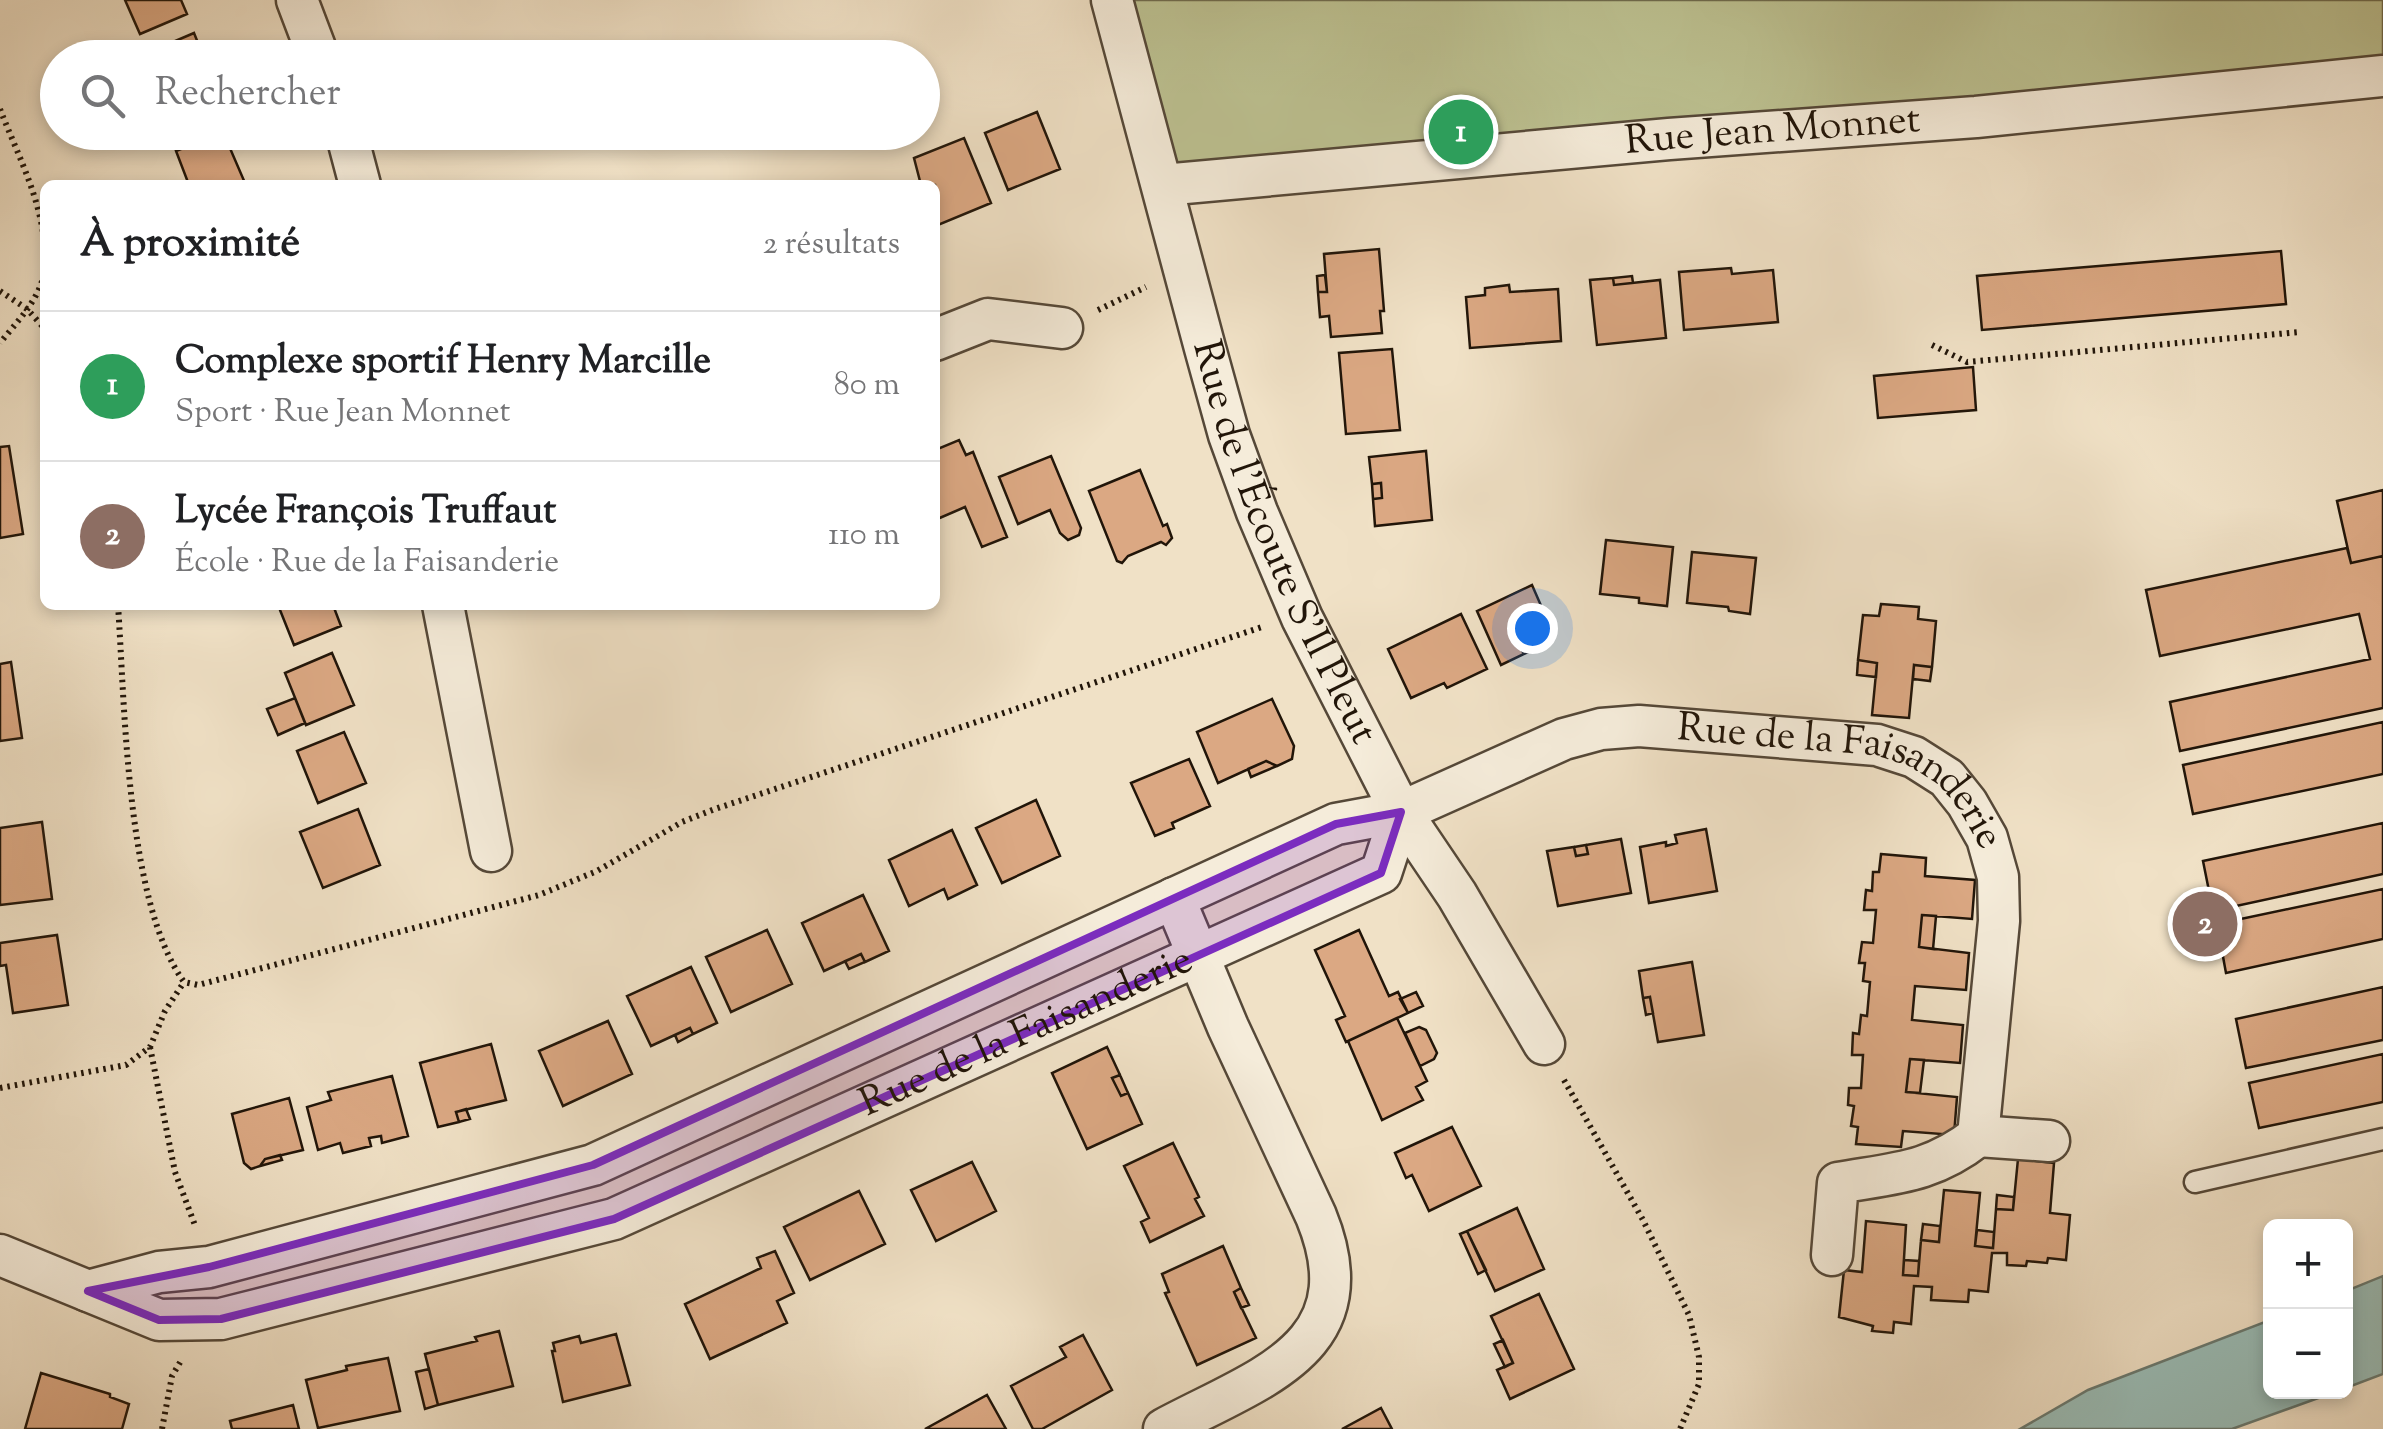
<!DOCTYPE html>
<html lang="fr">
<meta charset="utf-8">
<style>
:root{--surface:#fff;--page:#f2f2f2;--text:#202124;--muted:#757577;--line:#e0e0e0;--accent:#8f2418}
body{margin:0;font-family:"Sorts Mill Goudy",serif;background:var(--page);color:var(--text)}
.controls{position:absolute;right:30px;bottom:30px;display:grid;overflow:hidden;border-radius:15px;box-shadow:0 5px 15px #0003}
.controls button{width:90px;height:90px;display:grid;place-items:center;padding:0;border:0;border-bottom:2px solid var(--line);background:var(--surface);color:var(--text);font:50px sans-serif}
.you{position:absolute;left:1532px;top:628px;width:35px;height:35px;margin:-25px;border:8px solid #fff;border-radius:50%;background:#1a73e8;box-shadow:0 0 0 15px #1a73e833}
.badge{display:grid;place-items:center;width:65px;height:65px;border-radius:50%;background:var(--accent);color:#fff;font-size:32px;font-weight:700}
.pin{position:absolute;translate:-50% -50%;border:5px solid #fff;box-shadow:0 2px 10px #0006}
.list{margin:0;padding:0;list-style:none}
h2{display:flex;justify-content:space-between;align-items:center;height:130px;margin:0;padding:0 40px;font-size:42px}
h2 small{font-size:32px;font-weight:400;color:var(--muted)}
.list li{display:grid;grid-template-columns:65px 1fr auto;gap:30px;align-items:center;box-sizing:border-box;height:150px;padding:0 40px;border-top:2px solid var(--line)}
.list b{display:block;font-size:38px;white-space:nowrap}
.list p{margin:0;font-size:32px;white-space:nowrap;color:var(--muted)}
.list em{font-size:32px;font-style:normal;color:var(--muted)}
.icon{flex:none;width:55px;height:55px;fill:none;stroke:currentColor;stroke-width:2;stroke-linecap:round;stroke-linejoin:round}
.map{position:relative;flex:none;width:2383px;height:1429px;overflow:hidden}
.search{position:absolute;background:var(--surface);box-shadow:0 5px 15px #0003;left:40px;top:40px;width:900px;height:110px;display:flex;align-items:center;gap:25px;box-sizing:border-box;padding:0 35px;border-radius:55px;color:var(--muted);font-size:38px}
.panel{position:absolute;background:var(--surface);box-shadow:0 5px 15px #0003;left:40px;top:180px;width:900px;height:430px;border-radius:15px}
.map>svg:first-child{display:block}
.green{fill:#bdc292;stroke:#6f6c4e;stroke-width:2.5}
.water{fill:#9abdb7;stroke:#6a7a71;stroke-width:2.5}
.building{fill:#dba883;stroke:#211509;stroke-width:2.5}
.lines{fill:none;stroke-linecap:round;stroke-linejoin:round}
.service-casing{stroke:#554838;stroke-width:25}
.minor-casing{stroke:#554838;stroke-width:45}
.path{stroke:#211509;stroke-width:6;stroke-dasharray:2.5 5;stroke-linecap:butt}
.service{stroke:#f5ecda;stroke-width:20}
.minor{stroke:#f5ecda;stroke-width:40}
.marked{fill:#7b2cbf;fill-opacity:0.2;stroke:#7b2cbf;stroke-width:8;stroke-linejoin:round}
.labels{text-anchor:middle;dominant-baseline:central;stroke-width:8;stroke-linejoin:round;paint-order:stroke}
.street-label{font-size:40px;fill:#211509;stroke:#f5ecda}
</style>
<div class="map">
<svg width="2383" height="1429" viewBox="0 0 2383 1429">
<rect width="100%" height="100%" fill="#f0e1c6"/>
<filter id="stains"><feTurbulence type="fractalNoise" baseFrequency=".002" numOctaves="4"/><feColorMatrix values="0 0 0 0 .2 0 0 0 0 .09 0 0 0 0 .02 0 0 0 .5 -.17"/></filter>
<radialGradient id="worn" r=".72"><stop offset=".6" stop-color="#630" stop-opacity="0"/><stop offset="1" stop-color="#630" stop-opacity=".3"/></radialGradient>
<path class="green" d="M1112,0H2383V79L1163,184Z"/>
<path class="water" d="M2383,1276V1374L2346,1388V1291Z
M2270,1320V1392H2335L2232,1429H2020L2088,1390Z"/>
<path class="building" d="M125,0H181L187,14L140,34Z
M194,33L204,58H148L147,53Z
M1037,112L1060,169L1008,190L985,133Z
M223,132L245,183L189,185L176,151Z
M964,138L991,203L938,225L935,185H921L914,158Z
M1379,249L1384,311H1380L1382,333L1331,337L1329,316L1320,317L1318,292H1327L1324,254Z
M2281,251L2286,304L1982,330L1977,276Z
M1731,268L1732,274L1773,270L1778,322L1684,330L1679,272Z
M1325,275L1327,292H1318L1317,276Z
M1632,276L1633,283L1614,285L1613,278Z
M1613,278L1614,285L1660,280L1666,338L1597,345L1590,280Z
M1509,285L1510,292L1558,289L1561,341L1470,348L1466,297L1485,295V288Z
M1392,349L1400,430L1346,434L1339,353Z
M1973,367L1976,410L1878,418L1874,376Z
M959,440L966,455L973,452L1007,537L982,547L965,507L935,520V450Z
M9,446L23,534L0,538V447Z
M1426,451L1432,520L1375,526L1373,499L1382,498L1381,483L1372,484L1369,457Z
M1051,456L1081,528L1079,535L1068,540L1060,533L1050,510L1018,524L999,477Z
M1140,470L1163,526L1167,524L1172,538L1166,545L1161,542L1128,556L1122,563L1117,561L1089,491Z
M1381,483L1382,498L1373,499L1372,484Z
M2383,490V556L2351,563L2337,501Z
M1606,540L1673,547L1667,606L1639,603V598L1600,594Z
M2347,548L2351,563L2383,556V708L2180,751L2170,702L2370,659L2359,614L2160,656L2146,590Z
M1692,552L1756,558L1750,614L1729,611L1728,607L1687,603Z
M1532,585L1553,633L1520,647L1524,654L1501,665L1477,611Z
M1881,604L1919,607L1918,619L1936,621L1932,667L1914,665L1909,718L1872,715L1877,663L1858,660L1863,615L1879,616Z
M278,605H333L341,626L294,645Z
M1461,614L1487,669L1447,688L1444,683L1411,698L1388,649Z
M1535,640L1538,648L1524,654L1520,647Z
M332,653L354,705L306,725L285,673Z
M1858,660L1877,663L1876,677L1857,675Z
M11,662L22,738L0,741V664Z
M1914,665L1932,667L1930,681L1913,679Z
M295,698L305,723L278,735L267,709Z
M1272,699L1294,746L1292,759L1277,766L1266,761L1218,783L1197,732Z
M2383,722V774L2193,814L2183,765Z
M344,732L366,783L318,803L297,751Z
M1189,759L1210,806L1172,823L1174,828L1155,836L1131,783Z
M1266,761L1277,766L1251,777L1248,769Z
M1036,800L1060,856L1002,883L976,828Z
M358,809L380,865L323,888L300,832Z
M42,822L52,899L0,905V828Z
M2383,823V874L2213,911L2203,861Z
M1706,829L1717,891L1649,903L1640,847L1666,842V846L1677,843L1675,835Z
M952,830L977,885L948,899L944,889L909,906L889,860Z
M1621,839L1631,893L1558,906L1547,851L1574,847L1576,856L1588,854L1586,845Z
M1586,845L1588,854L1576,856L1574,847Z
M1881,854L1926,858L1925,876L1975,880L1972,919L1922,915L1919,947L1969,953L1966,990L1915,986L1912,1020L1963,1025L1960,1063L1910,1059L1906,1092L1957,1097L1954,1135L1903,1131L1901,1147L1856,1144L1858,1127L1851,1126L1854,1106L1848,1105L1849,1088H1861L1863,1055H1852L1853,1033L1859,1034L1861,1015L1867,1016L1870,982L1863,981L1865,963H1859L1862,942L1873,943L1876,910H1864L1866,890L1872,891L1873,872H1879Z
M2383,889V939L2226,973L2217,924Z
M863,895L889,951L865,962L861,954L824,971L802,923Z
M1922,915L1936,916L1933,949L1919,947Z
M767,930L792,984L731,1012L706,957Z
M1359,930L1389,996L1398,992L1408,1013L1346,1042L1336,1020L1345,1016L1315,950Z
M57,935L68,1005L13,1013L6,965L0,966V943Z
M861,954L865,962L849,969L845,961Z
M1692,962L1704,1035L1658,1042L1650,997L1643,998L1639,971Z
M691,967L717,1023L693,1034L690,1028L651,1046L627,996Z
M2383,987V1040L2246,1068L2236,1019Z
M1416,992L1423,1006L1408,1013L1400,999Z
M1650,997L1653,1013L1646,1015L1643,998Z
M1397,1018L1427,1081L1416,1087L1423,1100L1382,1120L1348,1041Z
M608,1021L632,1074L563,1106L539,1051Z
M1419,1027L1426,1030L1437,1053L1434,1059L1420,1066L1405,1033Z
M690,1028L693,1034L678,1042L675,1035Z
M491,1044L506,1100L456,1112L459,1122L438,1127L420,1063Z
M1107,1047L1120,1075L1112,1078L1121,1096L1128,1093L1142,1124L1087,1149L1052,1073Z
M2383,1054V1102L2259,1128L2249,1083Z
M1910,1059L1924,1060L1920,1093L1906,1092Z
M1120,1075L1128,1093L1121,1096L1112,1078Z
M392,1076L408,1136L382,1143L381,1136L369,1138L371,1146L343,1153L340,1143L318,1150L307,1107L331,1100L328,1092Z
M289,1098L303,1150L265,1159L260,1166L251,1169L244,1163L232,1114Z
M466,1109L470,1119L459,1122L456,1112Z
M1452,1127L1481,1186L1429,1211L1412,1175L1406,1178L1395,1153Z
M1173,1143L1199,1197L1195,1199L1204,1216L1150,1242L1141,1222L1149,1218L1124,1166Z
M280,1155L282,1160L260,1166L265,1159Z
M2018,1159L2054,1163L2050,1213L2070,1215L2066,1260L2048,1258L2047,1263L2027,1261L2026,1266L2007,1265V1253H1992L1988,1292L1969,1290L1968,1302L1931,1300L1932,1287L1914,1286L1911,1324L1894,1322L1893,1333L1872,1331L1873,1326L1839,1317L1844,1270L1862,1272L1866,1221L1906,1225L1903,1275L1918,1276L1921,1240L1939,1242L1944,1190L1980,1193L1975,1246L1993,1248L1996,1209L2013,1210Z
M972,1162L996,1211L936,1241L911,1190Z
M859,1191L885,1244L810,1280L784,1227Z
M1997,1195L2014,1197L2013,1210L1996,1209Z
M1517,1208L1544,1269L1495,1291L1467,1231Z
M1923,1224L1940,1226L1939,1242L1921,1240Z
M1977,1230L1994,1232L1993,1248L1975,1246Z
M1467,1231L1486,1270L1478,1274L1460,1234Z
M1223,1246L1241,1288L1234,1292L1256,1338L1197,1365L1165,1293L1169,1292L1162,1274Z
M775,1251L794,1293L777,1301L787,1323L710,1359L685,1304L761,1268L757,1258Z
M1904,1260L1919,1261L1918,1276L1903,1275Z
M1241,1288L1249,1305L1241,1308L1234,1292Z
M1539,1294L1574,1369L1510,1399L1497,1370L1513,1363L1491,1316Z
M499,1331L513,1386L438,1405L425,1354L477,1341L475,1337Z
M616,1334L630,1385L563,1402L552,1351H555L553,1343L579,1336L581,1343Z
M1083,1335L1112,1390L1042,1429H1033L1011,1386L1066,1357L1060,1347Z
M1503,1340L1513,1363L1505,1367L1494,1344Z
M388,1358L400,1411L318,1428L306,1380L347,1370L346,1366Z
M429,1369L438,1405L425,1409L416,1372Z
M41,1373L110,1394V1397L129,1404L122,1429H25Z
M987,1395L1006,1429H925Z
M293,1405L299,1429H232L230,1421Z
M1381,1408L1392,1429H1342Z"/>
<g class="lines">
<g class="service-casing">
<path id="service" d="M2195,1182L2383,1139"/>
</g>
<g class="minor-casing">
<g id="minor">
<path d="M297,0L319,58"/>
<path id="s1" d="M1112,0L1205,348L1229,435L1257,512L1302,618L1401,812L1457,895L1544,1044"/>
<path d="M346,132L360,185"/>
<path id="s2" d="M1163,185L1669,139L1976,117L2383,76"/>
<path d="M935,340L988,319L1062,328"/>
<path d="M443,605L491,851"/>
<path d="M1978,1136L2049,1141"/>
<path id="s3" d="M0,1255L159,1320L221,1319L614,1219L1381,873L1401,812"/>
<path id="s4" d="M88,1291L159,1272L209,1267L593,1165L1336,824L1401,812L1564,739L1601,729L1639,726L1877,745L1914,757L1947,778L1967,803L1987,838L1998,877L1999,921L1978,1136C1931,1173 1895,1173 1838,1183L1832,1255"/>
<path d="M1164,1429C1259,1378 1370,1348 1316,1216L1228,1027L1174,898"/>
</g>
</g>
<path class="path" d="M0,109C19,159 53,220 43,277C38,301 15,324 0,343
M0,291L27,309L45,329
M1098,310L1146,287
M1932,345L1967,362L2300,332
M118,605C125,705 126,902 184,982L198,985L539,895L597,871L682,822L715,809L1262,627
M150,1047L175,1172L196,1228
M1564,1080L1643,1220L1689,1315L1699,1357V1384L1680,1429
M0,1088L126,1065L150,1047L165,1011L184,982
M162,1429L172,1376L182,1359"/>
<use href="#service" class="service"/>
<use href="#minor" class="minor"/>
</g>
<path class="marked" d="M1401,812L1381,873L614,1219L221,1319L159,1320L88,1291L209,1267L593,1165L1336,824Z"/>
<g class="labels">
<g class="street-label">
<text stroke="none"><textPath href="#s2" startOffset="612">Rue Jean Monnet</textPath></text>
<text stroke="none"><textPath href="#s1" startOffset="570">Rue de l'Écoute S'Il Pleut</textPath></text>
<text stroke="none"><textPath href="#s4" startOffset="1878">Rue de la Faisanderie</textPath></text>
<text stroke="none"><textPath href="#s3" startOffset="1092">Rue de la Faisanderie</textPath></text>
</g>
</g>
<rect width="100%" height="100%" filter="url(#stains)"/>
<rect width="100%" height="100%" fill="url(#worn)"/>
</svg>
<div class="controls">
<button>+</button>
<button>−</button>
</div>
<div class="you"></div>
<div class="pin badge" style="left:1461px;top:132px;background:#2e9e5b">1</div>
<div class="pin badge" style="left:2205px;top:924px;background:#8d6e63">2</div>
<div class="search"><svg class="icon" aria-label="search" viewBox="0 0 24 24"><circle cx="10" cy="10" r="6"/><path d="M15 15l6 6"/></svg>Rechercher</div>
<section class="panel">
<h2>À proximité<small>2 résultats</small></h2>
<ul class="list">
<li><span class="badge" style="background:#2e9e5b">1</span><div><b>Complexe sportif Henry Marcille</b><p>Sport · Rue Jean Monnet</p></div><em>80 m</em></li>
<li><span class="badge" style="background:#8d6e63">2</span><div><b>Lycée François Truffaut</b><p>École · Rue de la Faisanderie</p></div><em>110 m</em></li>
</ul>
</section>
</div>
